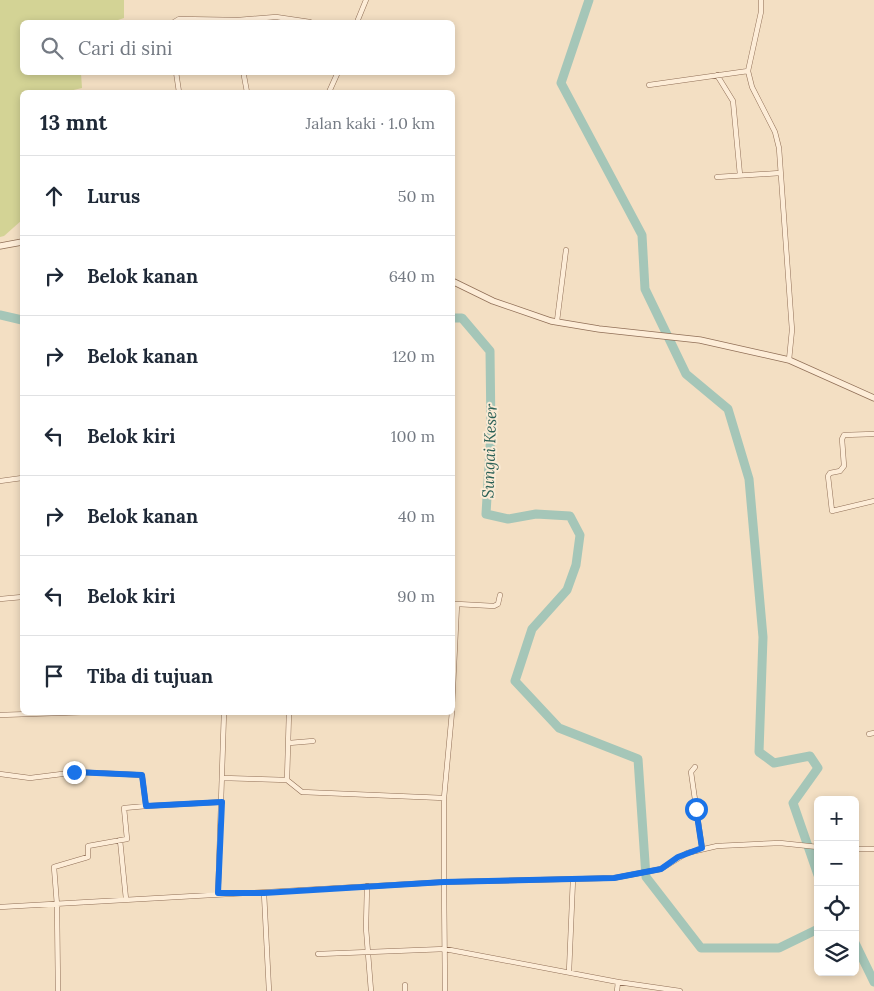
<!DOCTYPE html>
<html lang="id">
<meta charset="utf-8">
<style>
:root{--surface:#fff;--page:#f2f2f3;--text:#1f2937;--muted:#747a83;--line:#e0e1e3}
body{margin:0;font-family:Lora,serif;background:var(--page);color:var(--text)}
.controls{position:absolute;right:15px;bottom:15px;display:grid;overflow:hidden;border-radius:8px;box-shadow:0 2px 8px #0003}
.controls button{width:45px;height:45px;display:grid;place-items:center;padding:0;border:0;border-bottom:1px solid var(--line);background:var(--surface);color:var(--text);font:25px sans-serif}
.stop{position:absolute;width:15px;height:15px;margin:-11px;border:4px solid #1a73e8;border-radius:50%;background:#fff}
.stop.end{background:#1a73e8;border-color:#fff;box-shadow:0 1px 5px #0008}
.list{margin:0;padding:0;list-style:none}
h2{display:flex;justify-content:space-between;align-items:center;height:65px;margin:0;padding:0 20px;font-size:21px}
h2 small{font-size:16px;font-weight:400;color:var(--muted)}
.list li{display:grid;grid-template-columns:32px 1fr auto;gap:15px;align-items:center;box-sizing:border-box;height:80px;padding:0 20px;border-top:1px solid var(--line)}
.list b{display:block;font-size:19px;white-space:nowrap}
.list em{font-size:16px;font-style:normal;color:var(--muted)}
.icon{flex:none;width:28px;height:28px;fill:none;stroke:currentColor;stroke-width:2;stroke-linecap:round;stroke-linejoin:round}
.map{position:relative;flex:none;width:874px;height:991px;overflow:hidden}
.search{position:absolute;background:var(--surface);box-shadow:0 2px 8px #0003;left:20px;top:20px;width:435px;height:55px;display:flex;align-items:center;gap:12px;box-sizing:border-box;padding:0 18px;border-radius:8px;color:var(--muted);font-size:19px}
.panel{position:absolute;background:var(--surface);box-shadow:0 2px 8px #0003;left:20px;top:90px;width:435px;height:625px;border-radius:8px}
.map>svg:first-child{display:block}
.green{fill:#d3d395}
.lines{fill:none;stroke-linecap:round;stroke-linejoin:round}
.river{stroke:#a5c6b8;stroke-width:9}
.minor-casing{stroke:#906f57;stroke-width:5.5}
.tertiary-casing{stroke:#906f57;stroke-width:7}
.minor{stroke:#fdedd8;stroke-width:4.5}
.tertiary{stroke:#fdedd8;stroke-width:5.5}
.route{stroke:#1a73e8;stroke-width:6}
.labels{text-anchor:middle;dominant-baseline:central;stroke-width:4;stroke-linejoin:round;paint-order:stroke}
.water-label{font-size:16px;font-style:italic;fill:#2a6056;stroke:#faead4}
</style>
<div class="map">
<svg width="874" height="991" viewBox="0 0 874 991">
<rect width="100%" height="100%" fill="#f3dfc3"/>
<path class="green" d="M0,0H124V18L112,22H22V72L81,73L82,88L65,92H22V220L4,236L0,237Z"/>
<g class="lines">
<path class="river" d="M589,0L561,83L642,235L645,289L686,374L728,409L749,479L763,637L759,752L774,763L810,756L818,768L793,803L818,875
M0,315L22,320
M452,318H462L490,351L491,432L486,514L508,519L536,514L570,516L580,535L576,565L567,590L532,629L515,681L559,728L638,759L646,877L701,948H779L818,929
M855,943L874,982"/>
<g class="minor-casing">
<path id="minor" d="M761,0V12L748,71L752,87L775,132L779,148L792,330L789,360
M174,22L179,19L238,20L276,17L310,22
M357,22L366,0
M176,72L179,92
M717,75L733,101L740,175
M244,76L247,92
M649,85L748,71
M329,92L338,72
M717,177L780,173
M557,321L566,250
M874,434L844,435L842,439L844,466L840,471L830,473L828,476L832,511L874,501
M0,481L22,478
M0,599L22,597
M452,604H457L452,708
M457,604L494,606L498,604L500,595
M452,712L444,798V882L614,878L661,869L687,853L717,846L780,843L818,847
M0,715L88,712
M869,734L874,733
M289,743L313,741
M695,767L691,772L702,848
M0,774L30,778L78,772L142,775L146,806L222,802
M223,778L287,780L302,792L444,798
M287,780L289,712
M120,840L126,899
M855,849H874
M367,886L366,928L371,991
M218,893L224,712
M264,893L269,991
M0,907L444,882L445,991
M318,954L445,949L618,982L680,991
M569,972L573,879
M405,985V991
M58,991L57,905L54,867L88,857V846L127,839L124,808L146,806
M617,991L618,982"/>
</g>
<g class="tertiary-casing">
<path id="tertiary" d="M0,246L22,242
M452,281L493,301L551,321L599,329L700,340L789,360L874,398"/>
</g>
<use href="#minor" class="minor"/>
<use href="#tertiary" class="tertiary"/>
</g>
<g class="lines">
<path class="route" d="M74,772L142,775L146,806L222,802L218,893H264L444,882L614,878L661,869L678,857L702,848L696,809"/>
</g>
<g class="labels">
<g class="water-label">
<text transform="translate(489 451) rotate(-88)">Sungai Keser</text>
</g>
</g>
</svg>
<div class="controls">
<button>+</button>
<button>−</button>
<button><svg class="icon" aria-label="locate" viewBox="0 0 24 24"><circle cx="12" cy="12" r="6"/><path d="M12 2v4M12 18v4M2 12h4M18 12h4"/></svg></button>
<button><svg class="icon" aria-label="layers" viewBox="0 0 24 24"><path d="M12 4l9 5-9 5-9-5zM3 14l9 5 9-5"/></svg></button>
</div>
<div class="stop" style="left:696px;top:809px"></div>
<div class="stop end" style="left:74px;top:772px"></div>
<div class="search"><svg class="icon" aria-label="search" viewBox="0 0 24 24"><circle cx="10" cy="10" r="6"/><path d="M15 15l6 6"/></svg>Cari di sini</div>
<section class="panel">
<h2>13 mnt<small>Jalan kaki · 1.0 km</small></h2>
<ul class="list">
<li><svg class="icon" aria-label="ahead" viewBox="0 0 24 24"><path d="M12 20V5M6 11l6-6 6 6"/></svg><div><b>Lurus</b></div><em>50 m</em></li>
<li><svg class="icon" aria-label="right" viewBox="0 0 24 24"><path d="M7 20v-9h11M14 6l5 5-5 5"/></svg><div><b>Belok kanan</b></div><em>640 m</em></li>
<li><svg class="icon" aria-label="right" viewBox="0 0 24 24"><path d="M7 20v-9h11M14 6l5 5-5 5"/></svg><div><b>Belok kanan</b></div><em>120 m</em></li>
<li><svg class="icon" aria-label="left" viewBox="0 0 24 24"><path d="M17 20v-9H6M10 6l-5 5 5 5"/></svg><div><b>Belok kiri</b></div><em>100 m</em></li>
<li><svg class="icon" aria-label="right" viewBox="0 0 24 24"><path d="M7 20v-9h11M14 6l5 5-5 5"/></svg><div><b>Belok kanan</b></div><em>40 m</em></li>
<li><svg class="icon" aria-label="left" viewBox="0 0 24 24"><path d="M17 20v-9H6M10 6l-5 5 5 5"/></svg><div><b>Belok kiri</b></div><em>90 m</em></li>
<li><svg class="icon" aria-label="arrive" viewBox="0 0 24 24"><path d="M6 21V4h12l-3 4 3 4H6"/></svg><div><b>Tiba di tujuan</b></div></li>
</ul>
</section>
</div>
